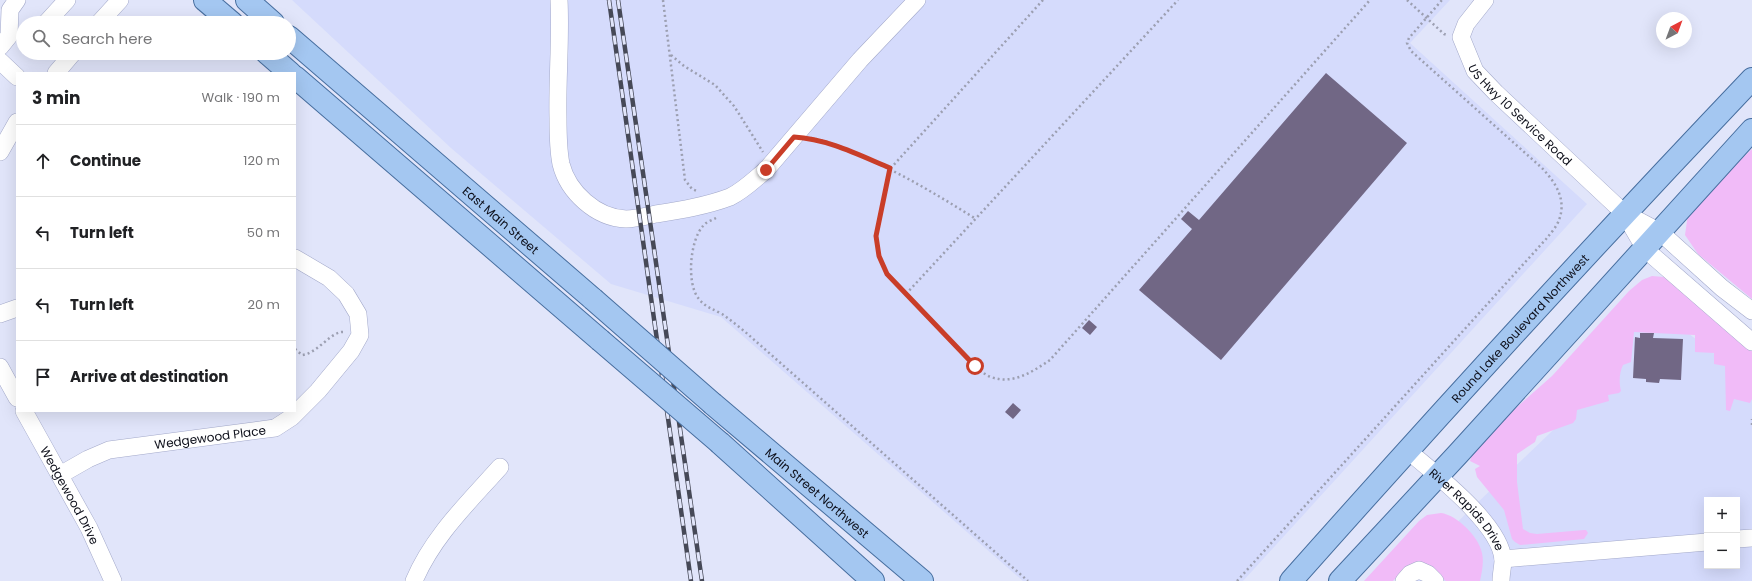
<!DOCTYPE html>
<meta charset="utf-8">
<style>
:root{--surface:#fff;--page:#f6f6f6;--text:#202124;--muted:#757577;--line:#e0e0e0}
body{margin:0;font-family:Poppins,sans-serif;background:var(--page);color:var(--text)}
.controls{position:absolute;right:12px;bottom:12px;display:grid;overflow:hidden;border-radius:0px;box-shadow:0 4px 16px #0002}
.controls button{width:36px;height:36px;display:grid;place-items:center;padding:0;border:0;border-bottom:1px solid var(--line);background:var(--surface);color:var(--text);font:20px sans-serif}
.compass{position:absolute;left:1656px;top:12px;width:36px;height:36px;border-radius:50%;background:var(--surface);box-shadow:0 4px 16px #0002;rotate:41deg}
.stop{position:absolute;width:12px;height:12px;margin:-9px;border:3px solid #c93d28;border-radius:50%;background:#fff}
.stop.end{background:#c93d28;border-color:#fff;box-shadow:0 1px 4px #0008}
.list{margin:0;padding:0;list-style:none}
h2{display:flex;justify-content:space-between;align-items:center;height:52px;margin:0;padding:0 16px;font-size:17px}
h2 small{font-size:13px;font-weight:400;color:var(--muted)}
.list li{display:grid;grid-template-columns:26px 1fr auto;gap:12px;align-items:center;box-sizing:border-box;height:72px;padding:0 16px;border-top:1px solid var(--line)}
.list b{display:block;font-size:15px;white-space:nowrap}
.list em{font-size:13px;font-style:normal;color:var(--muted)}
.icon{flex:none;width:22px;height:22px;fill:none;stroke:currentColor;stroke-width:2;stroke-linecap:round;stroke-linejoin:round}
.map{position:relative;flex:none;width:1752px;height:581px;overflow:hidden}
.search{position:absolute;background:var(--surface);box-shadow:0 4px 16px #0002;left:16px;top:16px;width:280px;height:44px;display:flex;align-items:center;gap:10px;box-sizing:border-box;padding:0 14px;border-radius:22px;color:var(--muted);font-size:15px}
.panel{position:absolute;background:var(--surface);box-shadow:0 4px 16px #0002;left:16px;top:72px;width:280px;height:340px;border-radius:0px}
.map>svg:first-child{display:block}
.built{fill:#d5dbfc;fill-rule:evenodd}
.green{fill:#f1bbf8}
.building{fill:#716785}
.lines{fill:none;stroke-linecap:round;stroke-linejoin:round}
.minor-casing{stroke:#a3a9ca;stroke-width:18}
.major-casing{stroke:#476e9f;stroke-width:24}
.path{stroke:#9c9fb1;stroke-width:2.5;stroke-dasharray:2 3;stroke-linecap:butt}
.minor{stroke:#fff;stroke-width:17}
.major{stroke:#a4c7f1;stroke-width:22}
.rail-casing{stroke:#464957;stroke-width:4.5}
.rail{stroke:#e1e5fa;stroke-width:3;stroke-dasharray:9;stroke-linecap:butt}
.major-bridge-casing{stroke:#476e9f;stroke-width:24;stroke-linecap:butt}
.major-bridge{stroke:#a4c7f1;stroke-width:22}
.route{stroke:#c93d28;stroke-width:5}
.labels{text-anchor:middle;dominant-baseline:central;stroke-width:3.5;stroke-linejoin:round;paint-order:stroke}
.street-label{font-size:12px;fill:#0c0e19;stroke:#e1e5fa}
</style>
<div class="map">
<svg width="1752" height="581" viewBox="0 0 1752 581">
<rect width="100%" height="100%" fill="#e1e5fa"/>
<path class="built" d="M292,0H1450L1410,43L1587,204L1243,581H1023L721,317L611,284L451,148Z
M1635,326L1683,329L1752,384V581H1396L1626,360ZM1707,500H1737V566H1707Z"/>
<path class="green" d="M1752,149V299L1698,254L1685,235L1688,214L1710,188Z
M1652,276L1664,277L1676,284L1752,350V399L1750,403L1734,399L1730,411L1726,410L1725,366L1714,364V353L1695,352V335L1634,332L1631,362L1623,365C1619,373 1619,383 1621,391L1619,393L1608,395L1609,401L1577,410L1576,419L1573,423L1537,436L1535,442L1517,454V482L1523,529L1530,533L1537,534L1584,530H1586L1588,533L1584,539L1520,545L1515,542L1512,539L1504,510L1477,477L1475,469L1480,466L1470,461L1472,455L1508,415L1552,376L1629,291L1642,280Z
M1441,513C1457,515 1479,537 1482,553C1484,562 1482,572 1480,581H1446L1442,578L1404,569L1393,581H1364L1419,521L1427,515Z"/>
<path class="building" d="M1326,73L1407,143L1221,360L1139,290L1192,229L1181,219L1188,211L1199,220Z
M1089,320L1097,327L1090,335L1082,328Z
M1640,333H1654L1653,338L1683,339L1681,380L1660,379L1659,383L1646,382V379L1633,378L1635,337L1640,338Z
M1013,403L1021,410L1013,419L1005,412Z"/>
<g class="lines">
<g class="minor-casing">
<g id="minor">
<path d="M559,0C561,39 557,79 558,118C558,133 558,149 561,164C568,192 596,218 626,219C635,219 647,216 656,214C681,210 706,206 730,197C743,191 755,179 766,170L860,60L917,0"/>
<path id="s1" d="M1485,0L1466,24L1461,37L1475,71L1496,93L1624,213L1660,232L1722,288L1752,311"/>
<path d="M46,23L67,0"/>
<path d="M99,23L120,0"/>
<path d="M0,47L9,36L10,10L17,0"/>
<path d="M0,61L17,77"/>
<path d="M56,73L73,53"/>
<path d="M0,152L17,122"/>
<path d="M1624,213L1645,249L1752,342"/>
<path d="M0,314L17,308"/>
<path d="M0,367L17,398"/>
<path id="s2" d="M24,411L89,528L113,581"/>
<path id="s3" d="M1407,450C1434,473 1501,524 1503,560C1503,566 1501,574 1501,581"/>
<path id="s4" d="M60,475L88,459L109,450L275,428L292,417L318,391L351,351L360,335L358,314L346,294L329,278L295,258"/>
<path d="M1737,539L1752,538"/>
<path d="M1503,559L1707,542"/>
<path d="M414,581C433,536 468,503 500,467"/>
<path d="M1404,581L1410,574L1419,570L1428,574L1435,581"/>
</g>
</g>
<g class="major-casing">
<g id="major">
<path d="M205,0L232,23"/>
<path d="M247,0L273,23"/>
<path id="s5" d="M289,37L593,299"/>
<path d="M267,53L290,73"/>
<path d="M295,77L600,340"/>
<path id="s6" d="M713,404L922,581"/>
<path d="M720,443L873,581"/>
<path id="s7" d="M1291,581C1442,411 1595,244 1752,79"/>
<path d="M1340,581L1458,454L1752,130"/>
</g>
</g>
<path class="path" d="M663,0L685,180L692,189L697,191
M1043,0L890,169L876,236L879,256L887,274L975,366C980,370 985,375 991,377C1013,385 1032,372 1050,360L1370,0
M1407,0L1444,34L1447,35
M671,55L684,66L715,85L734,106L763,152
M811,138C829,141 847,149 863,157C903,174 939,196 976,219
M716,218C712,220 706,222 703,226C690,240 686,284 699,299C705,307 713,309 722,314C732,321 742,329 751,337L1028,581
M906,294L1178,0
M295,349L302,355C319,353 331,330 345,332
M1752,425V419
M1237,581L1547,238C1551,233 1557,226 1559,220C1567,199 1555,182 1542,168L1411,51L1407,43L1409,38L1442,0"/>
<use href="#minor" class="minor"/>
<use href="#major" class="major"/>
<g class="rail-casing">
<path id="rail" d="M609,0L691,581
M618,0L702,581"/>
</g>
<use href="#rail" class="rail"/>
<g class="major-bridge-casing">
<path id="major-bridge" d="M593,299L713,404
M600,340L720,443"/>
</g>
<use href="#major-bridge" class="major-bridge"/>
</g>
<g class="lines">
<path class="route" d="M766,170L794,137C828,139 859,155 890,168L876,236L879,256L887,274L975,366"/>
</g>
<g class="labels">
<g class="street-label">
<text stroke="none"><textPath href="#s1" startOffset="144">US Hwy 10 Service Road</textPath></text>
<text stroke="none"><textPath href="#s5" startOffset="280">East Main Street</textPath></text>
<text stroke="none"><textPath href="#s7" startOffset="341">Round Lake Boulevard Northwest</textPath></text>
<text stroke="none"><textPath href="#s4" startOffset="157">Wedgewood Place</textPath></text>
<text stroke="none"><textPath href="#s6" startOffset="137">Main Street Northwest</textPath></text>
<text stroke="none"><textPath href="#s2" startOffset="96">Wedgewood Drive</textPath></text>
<text stroke="none"><textPath href="#s3" startOffset="85">River Rapids Drive</textPath></text>
</g>
</g>
</svg>
<div class="controls">
<button>+</button>
<button>−</button>
</div>
<svg class="compass" viewBox="-18 -18 36 36"><path d="M0-13l5 13h-10z" fill="#e53935"/><path d="M0 13l5-13h-10z" fill="#757577"/></svg>
<div class="stop" style="left:975px;top:366px"></div>
<div class="stop end" style="left:766px;top:170px"></div>
<div class="search"><svg class="icon" aria-label="search" viewBox="0 0 24 24"><circle cx="10" cy="10" r="6"/><path d="M15 15l6 6"/></svg>Search here</div>
<section class="panel">
<h2>3 min<small>Walk · 190 m</small></h2>
<ul class="list">
<li><svg class="icon" aria-label="ahead" viewBox="0 0 24 24"><path d="M12 20V5M6 11l6-6 6 6"/></svg><div><b>Continue</b></div><em>120 m</em></li>
<li><svg class="icon" aria-label="left" viewBox="0 0 24 24"><path d="M17 20v-9H6M10 6l-5 5 5 5"/></svg><div><b>Turn left</b></div><em>50 m</em></li>
<li><svg class="icon" aria-label="left" viewBox="0 0 24 24"><path d="M17 20v-9H6M10 6l-5 5 5 5"/></svg><div><b>Turn left</b></div><em>20 m</em></li>
<li><svg class="icon" aria-label="arrive" viewBox="0 0 24 24"><path d="M6 21V4h12l-3 4 3 4H6"/></svg><div><b>Arrive at destination</b></div></li>
</ul>
</section>
</div>
